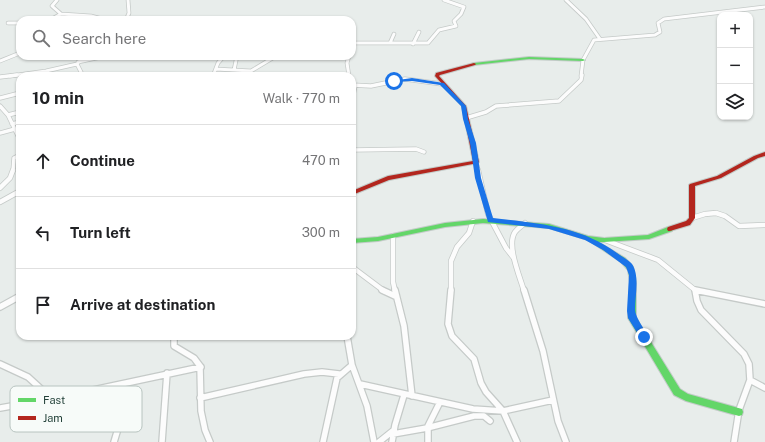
<!DOCTYPE html>
<meta charset="utf-8">
<style>
:root{--surface:#fff;--page:#f6f6f6;--text:#202124;--muted:#757577;--line:#e0e0e0}
body{margin:0;font-family:"Public Sans",sans-serif;background:var(--page);color:var(--text)}
.controls{position:absolute;right:12px;top:12px;display:grid;overflow:hidden;border-radius:8px;box-shadow:0 1px 3px #0004}
.controls button{width:36px;height:36px;display:grid;place-items:center;padding:0;border:0;border-bottom:1px solid var(--line);background:var(--surface);color:var(--text);font:20px sans-serif}
.stop{position:absolute;width:12px;height:12px;margin:-9px;border:3px solid #1a73e8;border-radius:50%;background:#fff}
.stop.end{background:#1a73e8;border-color:#fff;box-shadow:0 1px 4px #0008}
.list{margin:0;padding:0;list-style:none}
h2{display:flex;justify-content:space-between;align-items:center;height:52px;margin:0;padding:0 16px;font-size:17px}
h2 small{font-size:13px;font-weight:400;color:var(--muted)}
.list li{display:grid;grid-template-columns:26px 1fr auto;gap:12px;align-items:center;box-sizing:border-box;height:72px;padding:0 16px;border-top:1px solid var(--line)}
.list b{display:block;font-size:15px;white-space:nowrap}
.list em{font-size:13px;font-style:normal;color:var(--muted)}
.icon{flex:none;width:22px;height:22px;fill:none;stroke:currentColor;stroke-width:2;stroke-linecap:round;stroke-linejoin:round}
.map{position:relative;flex:none;width:765px;height:442px;overflow:hidden}
.search{position:absolute;background:var(--surface);box-shadow:0 1px 3px #0004;left:16px;top:16px;width:340px;height:44px;display:flex;align-items:center;gap:10px;box-sizing:border-box;padding:0 14px;border-radius:12px;color:var(--muted);font-size:15px}
.panel{position:absolute;background:var(--surface);box-shadow:0 1px 3px #0004;left:16px;top:72px;width:340px;height:268px;border-radius:12px}
.map>svg:first-child{display:block}
.lines{fill:none;stroke-linecap:round;stroke-linejoin:round}
.street-far3-casing{stroke:#c5cac8;stroke-width:4.5}
.street-far2-casing{stroke:#c5cac8;stroke-width:5}
.street-far1-casing{stroke:#c5cac8;stroke-width:6}
.street-casing{stroke:#c5cac8;stroke-width:8}
.fast-casing{stroke:#c3cbc8;stroke-width:2}
.jam-casing{stroke:#c3cbc8;stroke-width:2}
.street-far3{stroke:#fcfcfc;stroke-width:3}
.street-far2{stroke:#fcfcfc;stroke-width:3.5}
.street-far1{stroke:#fcfcfc;stroke-width:4.5}
.street{stroke:#fcfcfc;stroke-width:5.5}
.fast{fill:#63d668;fill-rule:evenodd}
.jam{fill:#b3261e;fill-rule:evenodd}
.route{fill:#1a73e8}
.key{fill:#f7fbf9;stroke:#b8c4c0;stroke-width:1}
.key-label{font-size:11px;fill:#24423a}
</style>
<div class="map">
<svg width="765" height="442" viewBox="0 0 765 442">
<rect width="100%" height="100%" fill="#e8edeb"/>
<g class="lines">
<g class="street-far3-casing">
<path id="street-far3" d="M57,0L52,6L61,14L91,16L106,20
M566,0L586,19L600,39
M50,20L61,14
M126,20L129,13L128,0
M8,23H20
M352,43H428L439,30L456,26L454,21L461,14L464,7L444,0
M390,43L394,34
M413,44L419,32
M214,56L224,57
M0,61L20,53
M78,62L106,56
M216,69L251,71
M234,70L237,56
M10,76L46,71L77,64
M83,76L77,64L84,56
M213,76L218,63L224,56
M249,76L251,71L276,56
M349,76L347,63L349,56
M581,76L583,60L594,40L655,35L660,32L658,23L664,19L765,7"/>
</g>
<g class="street-far2-casing">
<path id="street-far2" d="M0,77L17,75
M352,85L371,86L405,79L442,84
M0,98L20,93
M352,100L355,86
M0,106L8,115L20,140
M8,115L20,112
M466,118L486,112L496,106L559,101L581,80L582,75
M12,124L20,122
M0,133L15,129
M352,150L416,149L424,152
M476,162L478,171
M13,171L14,158L20,155"/>
</g>
<g class="street-far1-casing">
<path id="street-far1" d="M478,170L488,214L506,248L513,257
M0,188L10,178L13,170
M0,202L20,191
M692,218L705,214L716,213L725,216L739,226L765,225
M393,236V282L395,291
M605,240L658,260L695,290L698,291
M352,267L384,291
M451,291V261L457,247L469,233L473,221
M524,291C520,277 506,245 515,232C518,228 522,226 525,223"/>
</g>
<g class="street-casing">
<path id="street" d="M382,290L395,296
M395,290L404,326L412,396
M451,290L448,324L452,336L474,359L481,383L486,392L503,411L517,442
M524,290L543,351L558,421L566,442
M695,290L765,304
M695,290L697,301L701,310L744,354L749,364L750,380L765,388
M0,307L20,296
M174,336V346L194,358L200,366L201,411L205,430L210,442
M347,336L352,365L367,406L374,442
M0,364L28,377L51,398
M360,384L473,409L503,411L553,400
M200,398L304,374L322,372L339,374
M0,408L51,399L201,367
M393,434L427,428L474,416H484L490,421
M114,442L123,412
M162,442L167,373
M323,442L337,378L352,365
M379,442L394,430
M392,442L395,425L404,395
M428,442V426L440,402
M734,442L739,410L750,380"/>
</g>
<g class="fast-casing">
<path id="fast" d="M529,57L583,59L585,60L583,61L529,59L474,65L472,64L474,63Z
M483,219L549,224L588,236L604,238L648,235L668,227H672L673,229L672,231L649,239L604,242H598L625,258L633,267L636,282V318L680,389L688,394L742,409L743,412L742,415L739,416L686,401L674,395L628,318L630,282L628,270L621,262L588,240L549,228L483,223L445,227L378,241L352,243V239L378,237L445,223Z"/>
</g>
<g class="jam-casing">
<path id="jam" d="M474,63L476,64L475,65L440,75L439,76L466,106L479,162L478,163L389,180L352,195V191L388,176L473,161L462,106L435,76L436,73Z
M765,152V156L758,158L721,178L695,186V218L690,225L670,231H668L667,229L668,227L686,221L689,218V185L690,184L717,176L754,156Z"/>
</g>
<use href="#street-far3" class="street-far3"/>
<use href="#street-far2" class="street-far2"/>
<use href="#street-far1" class="street-far1"/>
<use href="#street" class="street"/>
<use href="#fast" class="fast"/>
<use href="#jam" class="jam"/>
</g>
<path class="route" d="M412,78L444,83L466,106L468,119L476,143L481,178L493,218C537,223 581,226 617,253C622,257 629,260 632,264C640,276 635,296 635,309C635,319 649,333 647,339H641L628,318L627,311L629,275L626,267L603,250L585,240L549,229L488,222L475,178L470,143L463,119L461,106L440,85L412,81L394,82L391,81Z"/>
<rect x="10" y="386" width="132" height="46" rx="6" class="key"/>
<rect x="18" y="398" width="18" height="4" fill="#63d668"/>
<rect x="18" y="416" width="18" height="4" fill="#b3261e"/>
<g class="key-label">
<text x="43" y="404">Fast</text>
<text x="43" y="422">Jam</text>
</g>
</svg>
<div class="controls">
<button>+</button>
<button>−</button>
<button><svg class="icon" aria-label="layers" viewBox="0 0 24 24"><path d="M12 4l9 5-9 5-9-5zM3 14l9 5 9-5"/></svg></button>
</div>
<div class="stop" style="left:394px;top:81px"></div>
<div class="stop end" style="left:644px;top:337px"></div>
<div class="search"><svg class="icon" aria-label="search" viewBox="0 0 24 24"><circle cx="10" cy="10" r="6"/><path d="M15 15l6 6"/></svg>Search here</div>
<section class="panel">
<h2>10 min<small>Walk · 770 m</small></h2>
<ul class="list">
<li><svg class="icon" aria-label="ahead" viewBox="0 0 24 24"><path d="M12 20V5M6 11l6-6 6 6"/></svg><div><b>Continue</b></div><em>470 m</em></li>
<li><svg class="icon" aria-label="left" viewBox="0 0 24 24"><path d="M17 20v-9H6M10 6l-5 5 5 5"/></svg><div><b>Turn left</b></div><em>300 m</em></li>
<li><svg class="icon" aria-label="arrive" viewBox="0 0 24 24"><path d="M6 21V4h12l-3 4 3 4H6"/></svg><div><b>Arrive at destination</b></div></li>
</ul>
</section>
</div>
